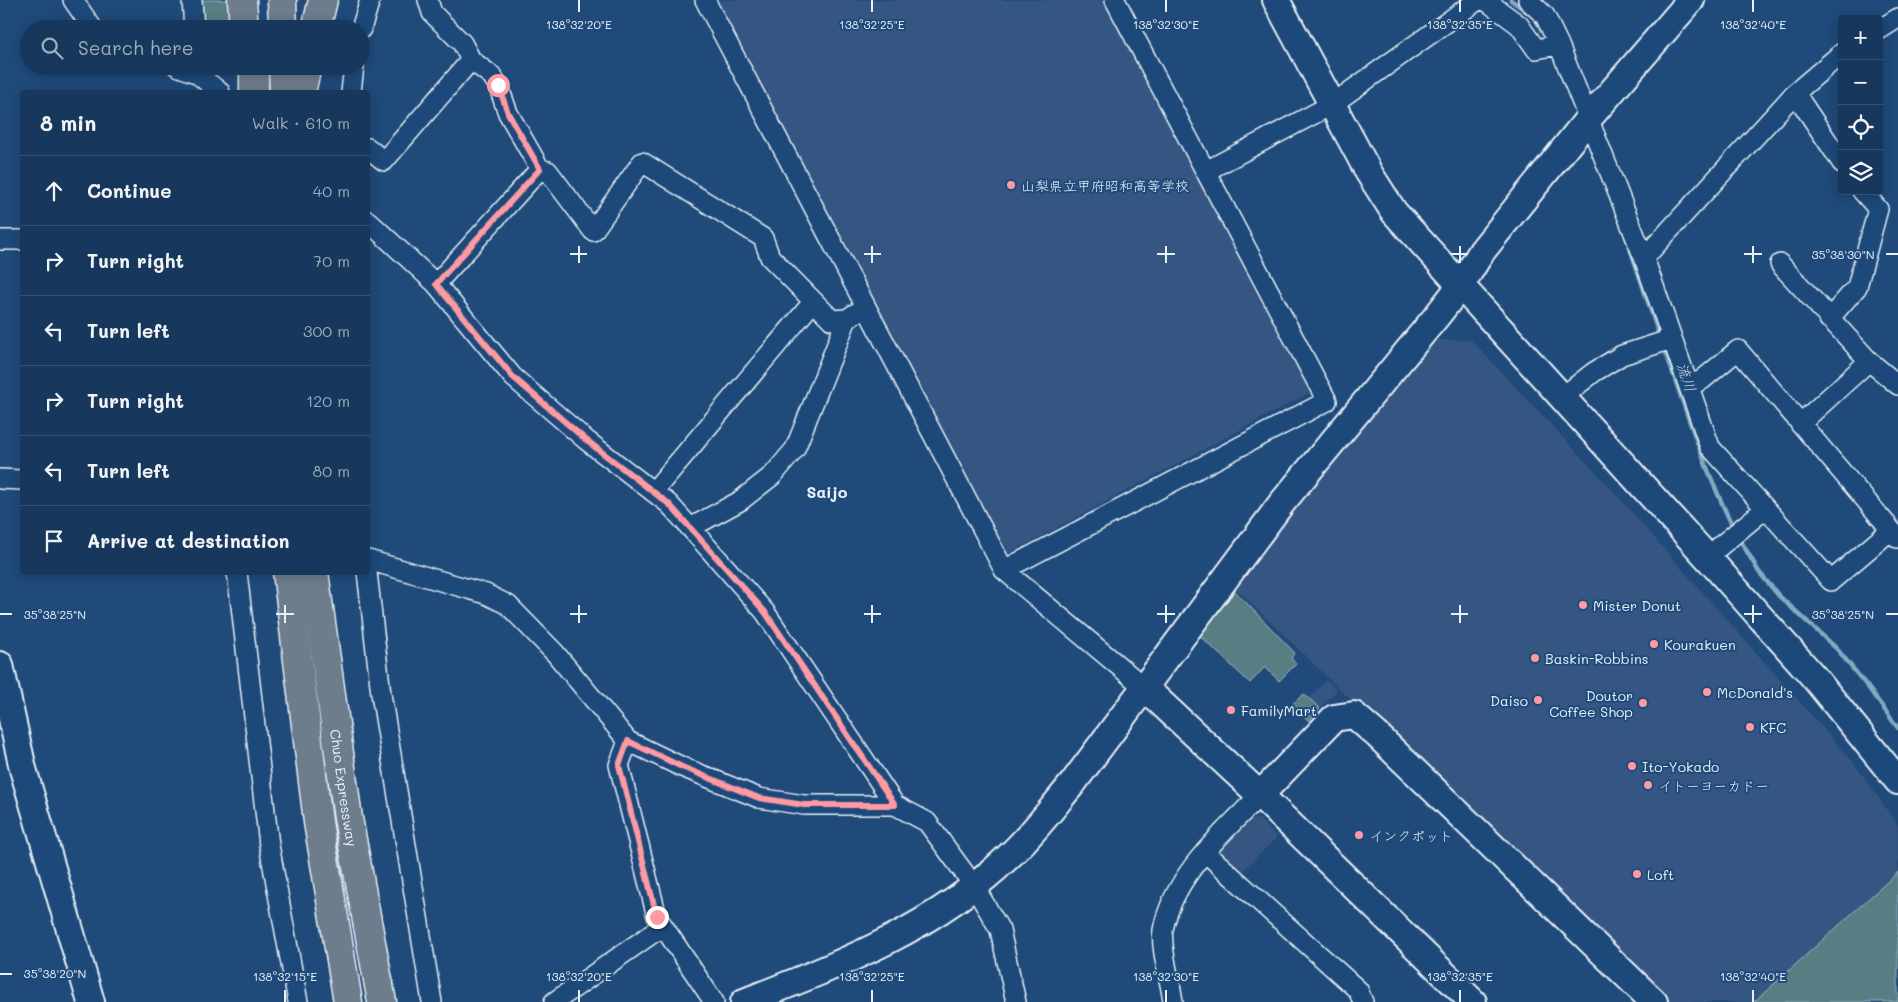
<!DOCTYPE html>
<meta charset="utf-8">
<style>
:root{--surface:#17385c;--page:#203f62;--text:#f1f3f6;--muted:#9eacbb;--line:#365272}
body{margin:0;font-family:Mali,"Klee One",sans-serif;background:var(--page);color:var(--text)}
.controls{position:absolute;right:15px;top:15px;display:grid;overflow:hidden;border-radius:5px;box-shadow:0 2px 12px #0003}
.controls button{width:45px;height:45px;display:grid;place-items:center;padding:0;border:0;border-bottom:1px solid var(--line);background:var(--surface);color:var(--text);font:25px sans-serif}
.stop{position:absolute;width:15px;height:15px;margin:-11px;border:4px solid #ff9aa2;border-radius:50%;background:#fff}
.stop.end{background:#ff9aa2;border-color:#fff;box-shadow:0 1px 5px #0008}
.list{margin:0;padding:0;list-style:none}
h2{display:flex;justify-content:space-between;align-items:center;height:65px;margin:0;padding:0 20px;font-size:21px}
h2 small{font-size:16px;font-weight:400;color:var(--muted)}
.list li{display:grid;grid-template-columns:32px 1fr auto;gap:15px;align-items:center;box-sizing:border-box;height:70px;padding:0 20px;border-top:1px solid var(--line)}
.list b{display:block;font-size:19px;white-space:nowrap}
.list em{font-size:16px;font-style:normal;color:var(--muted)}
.icon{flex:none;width:28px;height:28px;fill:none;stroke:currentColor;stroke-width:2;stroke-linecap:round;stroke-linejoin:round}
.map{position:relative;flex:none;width:1898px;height:1002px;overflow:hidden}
.search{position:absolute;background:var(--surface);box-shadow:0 2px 12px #0003;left:20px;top:20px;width:350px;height:55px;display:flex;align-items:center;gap:12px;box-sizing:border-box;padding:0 18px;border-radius:28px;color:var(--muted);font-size:19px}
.panel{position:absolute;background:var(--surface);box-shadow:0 2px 12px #0003;left:20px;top:90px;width:350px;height:485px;border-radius:5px}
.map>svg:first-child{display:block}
.built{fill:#365782}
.green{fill:#587e84;stroke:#a0b8be}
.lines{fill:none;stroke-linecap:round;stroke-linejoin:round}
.stream{stroke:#84aac2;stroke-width:4.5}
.street-casing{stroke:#e8f1f8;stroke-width:22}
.secondary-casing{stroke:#e8f1f8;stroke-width:30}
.highway-casing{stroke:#e8f1f8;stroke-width:31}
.street{stroke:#1f4a7a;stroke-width:19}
.secondary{stroke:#1f4a7a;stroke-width:26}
.highway{stroke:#6d7d8c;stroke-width:28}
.route{stroke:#ff9aa2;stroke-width:6}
.ticks{fill:none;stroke:#e8f1f8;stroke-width:2}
.poi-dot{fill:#ff9aa2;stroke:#1f4a7a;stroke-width:2}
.labels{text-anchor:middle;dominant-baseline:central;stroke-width:4;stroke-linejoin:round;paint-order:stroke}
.poi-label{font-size:14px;fill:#e8f1f8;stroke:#1f4a7a;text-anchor:start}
.street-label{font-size:14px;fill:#e8f1f8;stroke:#1f4a7a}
.water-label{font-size:15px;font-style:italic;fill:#cfdfea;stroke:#1f4a7a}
.quarter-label{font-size:16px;font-weight:bold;fill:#e8f1f8;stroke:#1f4a7a}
.ticks-label{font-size:12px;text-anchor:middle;fill:#e8f1f8;stroke:#1f4a7a;stroke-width:4;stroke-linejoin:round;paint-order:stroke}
</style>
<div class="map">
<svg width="1898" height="1002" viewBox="0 0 1898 1002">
<rect width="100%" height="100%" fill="#1f4a7a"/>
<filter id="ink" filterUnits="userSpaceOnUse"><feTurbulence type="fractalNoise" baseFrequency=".02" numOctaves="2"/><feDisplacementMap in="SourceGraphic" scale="10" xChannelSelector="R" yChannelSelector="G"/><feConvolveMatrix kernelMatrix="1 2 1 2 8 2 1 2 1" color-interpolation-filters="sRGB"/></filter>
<g filter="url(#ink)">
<path class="built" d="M717,0H1108L1313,391L1008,554Z
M1435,340H1471L1604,481L1853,762L1898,825V872L1754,1002H1664L1236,589L1317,476L1381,406Z
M1326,680L1337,690L1321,707L1310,698Z
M1250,818L1259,819L1277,837L1239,875L1219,856L1220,849Z"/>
<path class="green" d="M202,0H229L230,29H203Z
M1235,591L1295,653L1291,658L1296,664L1279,681L1265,667L1250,683L1200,636Z
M1304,694L1320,708L1309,721L1291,705Z
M1898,872V1002H1754Z"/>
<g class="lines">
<path class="stream" d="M1511,0L1535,18L1541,28
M1626,236L1660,338
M1664,347C1685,409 1705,470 1734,529
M1739,538L1759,572L1779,596L1837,649L1867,686L1898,728"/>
<g class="street-casing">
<path id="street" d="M73,0L93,29
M192,0L194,29
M428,0L432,13L462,43L471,60
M705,0L1004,570L1327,401L1115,0
M1485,0L1519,25L1536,49L1559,45L1644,258L1710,447L1831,581L1891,530
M1528,0L1545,16L1559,45
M361,29L370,0
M1879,30L1898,18
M177,66L196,73L220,92
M351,92L354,66
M1795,93L1842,163
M368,148L384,161L471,60L492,76L498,85L508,113L540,169L548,171L593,231L642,162L763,238L770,257L832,320L847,319
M1206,171L1331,105L1478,0
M368,221L436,284L513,377L586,440L669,504L765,612L895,805L927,822L974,886L1000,930L1016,1002
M0,240H22
M1644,258L1795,93L1842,53
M1780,264L1869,361L1898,385
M436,284L540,169
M1829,319L1857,287L1878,209L1862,191
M1689,386L1702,380L1738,350L1898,538
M1561,398L1594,372L1622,355L1672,339
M1800,424L1869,361
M0,479L22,480
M653,492L813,302
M690,528L740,501L773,475L795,449L847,319L856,313
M1707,557L1765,509
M368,560L486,594L508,605L555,653L628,741L682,767L759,798L804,805H895
M1004,570L1145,688
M237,572L269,845L298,1002
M367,572L381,694L432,1002
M628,741L619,765L657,917L714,1002
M1205,852L1358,990L1363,1002
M554,1002L663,926
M1173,1002C1171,983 1160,948 1163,930C1174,874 1222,834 1260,795"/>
</g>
<g class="secondary-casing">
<path id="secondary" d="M1276,0L1369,173L1394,212L1707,557L1813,676L1898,781
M0,665L23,769L91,1002
M1145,688L1260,795L1473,1002
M1260,795L1334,718L1354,715L1377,735L1654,1002
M744,1002C838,965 934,929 1008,857C1032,835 1052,808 1073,783L1281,504L1436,317L1461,285L1482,251L1589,118L1691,0"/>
</g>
<g class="highway-casing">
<g id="highway">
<path d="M242,0L244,29"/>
<path d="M282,0L283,29"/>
<path d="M316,29L323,0"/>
<path d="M254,66V92"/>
<path d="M283,66L284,92"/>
<path d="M301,92L307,66"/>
<path d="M287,572L318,822L348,1002"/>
<path id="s1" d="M314,572L348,818L382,1002"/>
</g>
</g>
<use href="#street" class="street"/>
<use href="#secondary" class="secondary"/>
<use href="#highway" class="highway"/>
</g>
</g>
<g class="lines" filter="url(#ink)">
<path class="route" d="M498,85L508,113L540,169L436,284L513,377L586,440L669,504L765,612L895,805H804L759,798L682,767L628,741L619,765L657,917"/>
</g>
<path class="ticks" d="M579,0V12M872,0V12M1166,0V12M1460,0V12M1753,0V12M579,246V263M872,246V263M1166,246V263M1460,246V263M1753,246V263M570,254H587M864,254H881M1157,254H1175M1451,254H1468M1744,254H1762M1886,254H1898M285,605V623M579,605V623M872,605V623M1166,605V623M1460,605V623M1753,605V623M0,614H12M276,614H294M570,614H587M864,614H881M1157,614H1175M1451,614H1468M1744,614H1762M1886,614H1898M0,974H12M285,990V1002M579,990V1002M872,990V1002M1166,990V1002M1460,990V1002M1753,990V1002"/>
<g class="poi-dot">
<circle cx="1011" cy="185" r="5"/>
<circle cx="1583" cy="605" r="5"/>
<circle cx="1654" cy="644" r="5"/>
<circle cx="1535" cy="658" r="5"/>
<circle cx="1707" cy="692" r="5"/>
<circle cx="1538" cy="700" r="5"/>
<circle cx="1643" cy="703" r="5"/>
<circle cx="1231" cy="710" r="5"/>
<circle cx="1750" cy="727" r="5"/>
<circle cx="1632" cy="766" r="5"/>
<circle cx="1648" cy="785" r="5"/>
<circle cx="1359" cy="835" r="5"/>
<circle cx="1637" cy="874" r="5"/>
</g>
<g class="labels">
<g class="poi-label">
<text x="1021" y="185">山梨県立甲府昭和高等学校</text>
<text x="1593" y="605">Mister Donut</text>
<text x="1664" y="644">Kourakuen</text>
<text x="1545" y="658">Baskin-Robbins</text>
<text x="1717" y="692">McDonald's</text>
<text x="1633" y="695" text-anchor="end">Doutor<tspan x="1633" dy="16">Coffee Shop</tspan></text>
<text x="1528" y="700" text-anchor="end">Daiso</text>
<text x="1241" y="710">FamilyMart</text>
<text x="1760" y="727">KFC</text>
<text x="1642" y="766">Ito-Yokado</text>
<text x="1658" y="785">イトーヨーカドー</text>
<text x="1369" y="835">インクポット</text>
<text x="1647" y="874">Loft</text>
</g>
<g class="street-label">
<text stroke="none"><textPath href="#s1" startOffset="218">Chuo Expressway</textPath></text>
</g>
<g class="water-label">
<text transform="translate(1687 377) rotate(71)">流川</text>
</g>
<g class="quarter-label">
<text x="827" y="491">Saijo</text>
</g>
</g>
<g class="ticks-label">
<text x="579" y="29">138°32'20"E</text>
<text x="872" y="29">138°32'25"E</text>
<text x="1166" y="29">138°32'30"E</text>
<text x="1460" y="29">138°32'35"E</text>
<text x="1753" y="29">138°32'40"E</text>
<text x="1843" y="259">35°38'30"N</text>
<text x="55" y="619">35°38'25"N</text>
<text x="1843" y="619">35°38'25"N</text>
<text x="55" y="978">35°38'20"N</text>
<text x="285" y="981">138°32'15"E</text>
<text x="579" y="981">138°32'20"E</text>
<text x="872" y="981">138°32'25"E</text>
<text x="1166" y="981">138°32'30"E</text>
<text x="1460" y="981">138°32'35"E</text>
<text x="1753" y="981">138°32'40"E</text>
</g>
</svg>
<div class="controls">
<button>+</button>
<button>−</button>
<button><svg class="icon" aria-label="locate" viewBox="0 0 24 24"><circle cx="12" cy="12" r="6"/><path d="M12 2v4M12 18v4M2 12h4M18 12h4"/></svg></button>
<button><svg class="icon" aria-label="layers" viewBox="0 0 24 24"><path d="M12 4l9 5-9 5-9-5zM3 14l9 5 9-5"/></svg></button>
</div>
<div class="stop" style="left:498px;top:85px"></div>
<div class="stop end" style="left:657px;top:917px"></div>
<div class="search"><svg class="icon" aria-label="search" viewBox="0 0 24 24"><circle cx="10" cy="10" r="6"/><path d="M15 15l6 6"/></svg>Search here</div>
<section class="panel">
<h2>8 min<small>Walk · 610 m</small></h2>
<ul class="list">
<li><svg class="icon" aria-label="ahead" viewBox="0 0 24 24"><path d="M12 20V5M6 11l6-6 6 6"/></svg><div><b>Continue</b></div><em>40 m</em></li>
<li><svg class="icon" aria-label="right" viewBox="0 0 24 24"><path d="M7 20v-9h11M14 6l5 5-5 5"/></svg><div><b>Turn right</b></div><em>70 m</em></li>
<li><svg class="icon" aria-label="left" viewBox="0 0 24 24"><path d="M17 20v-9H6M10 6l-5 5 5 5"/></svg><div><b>Turn left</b></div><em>300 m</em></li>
<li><svg class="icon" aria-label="right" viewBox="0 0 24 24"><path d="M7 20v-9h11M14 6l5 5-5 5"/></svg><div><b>Turn right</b></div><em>120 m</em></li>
<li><svg class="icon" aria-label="left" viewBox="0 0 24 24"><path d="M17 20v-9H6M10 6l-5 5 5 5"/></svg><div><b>Turn left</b></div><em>80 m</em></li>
<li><svg class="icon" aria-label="arrive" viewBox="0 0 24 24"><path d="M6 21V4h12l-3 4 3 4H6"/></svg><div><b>Arrive at destination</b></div></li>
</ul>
</section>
</div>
